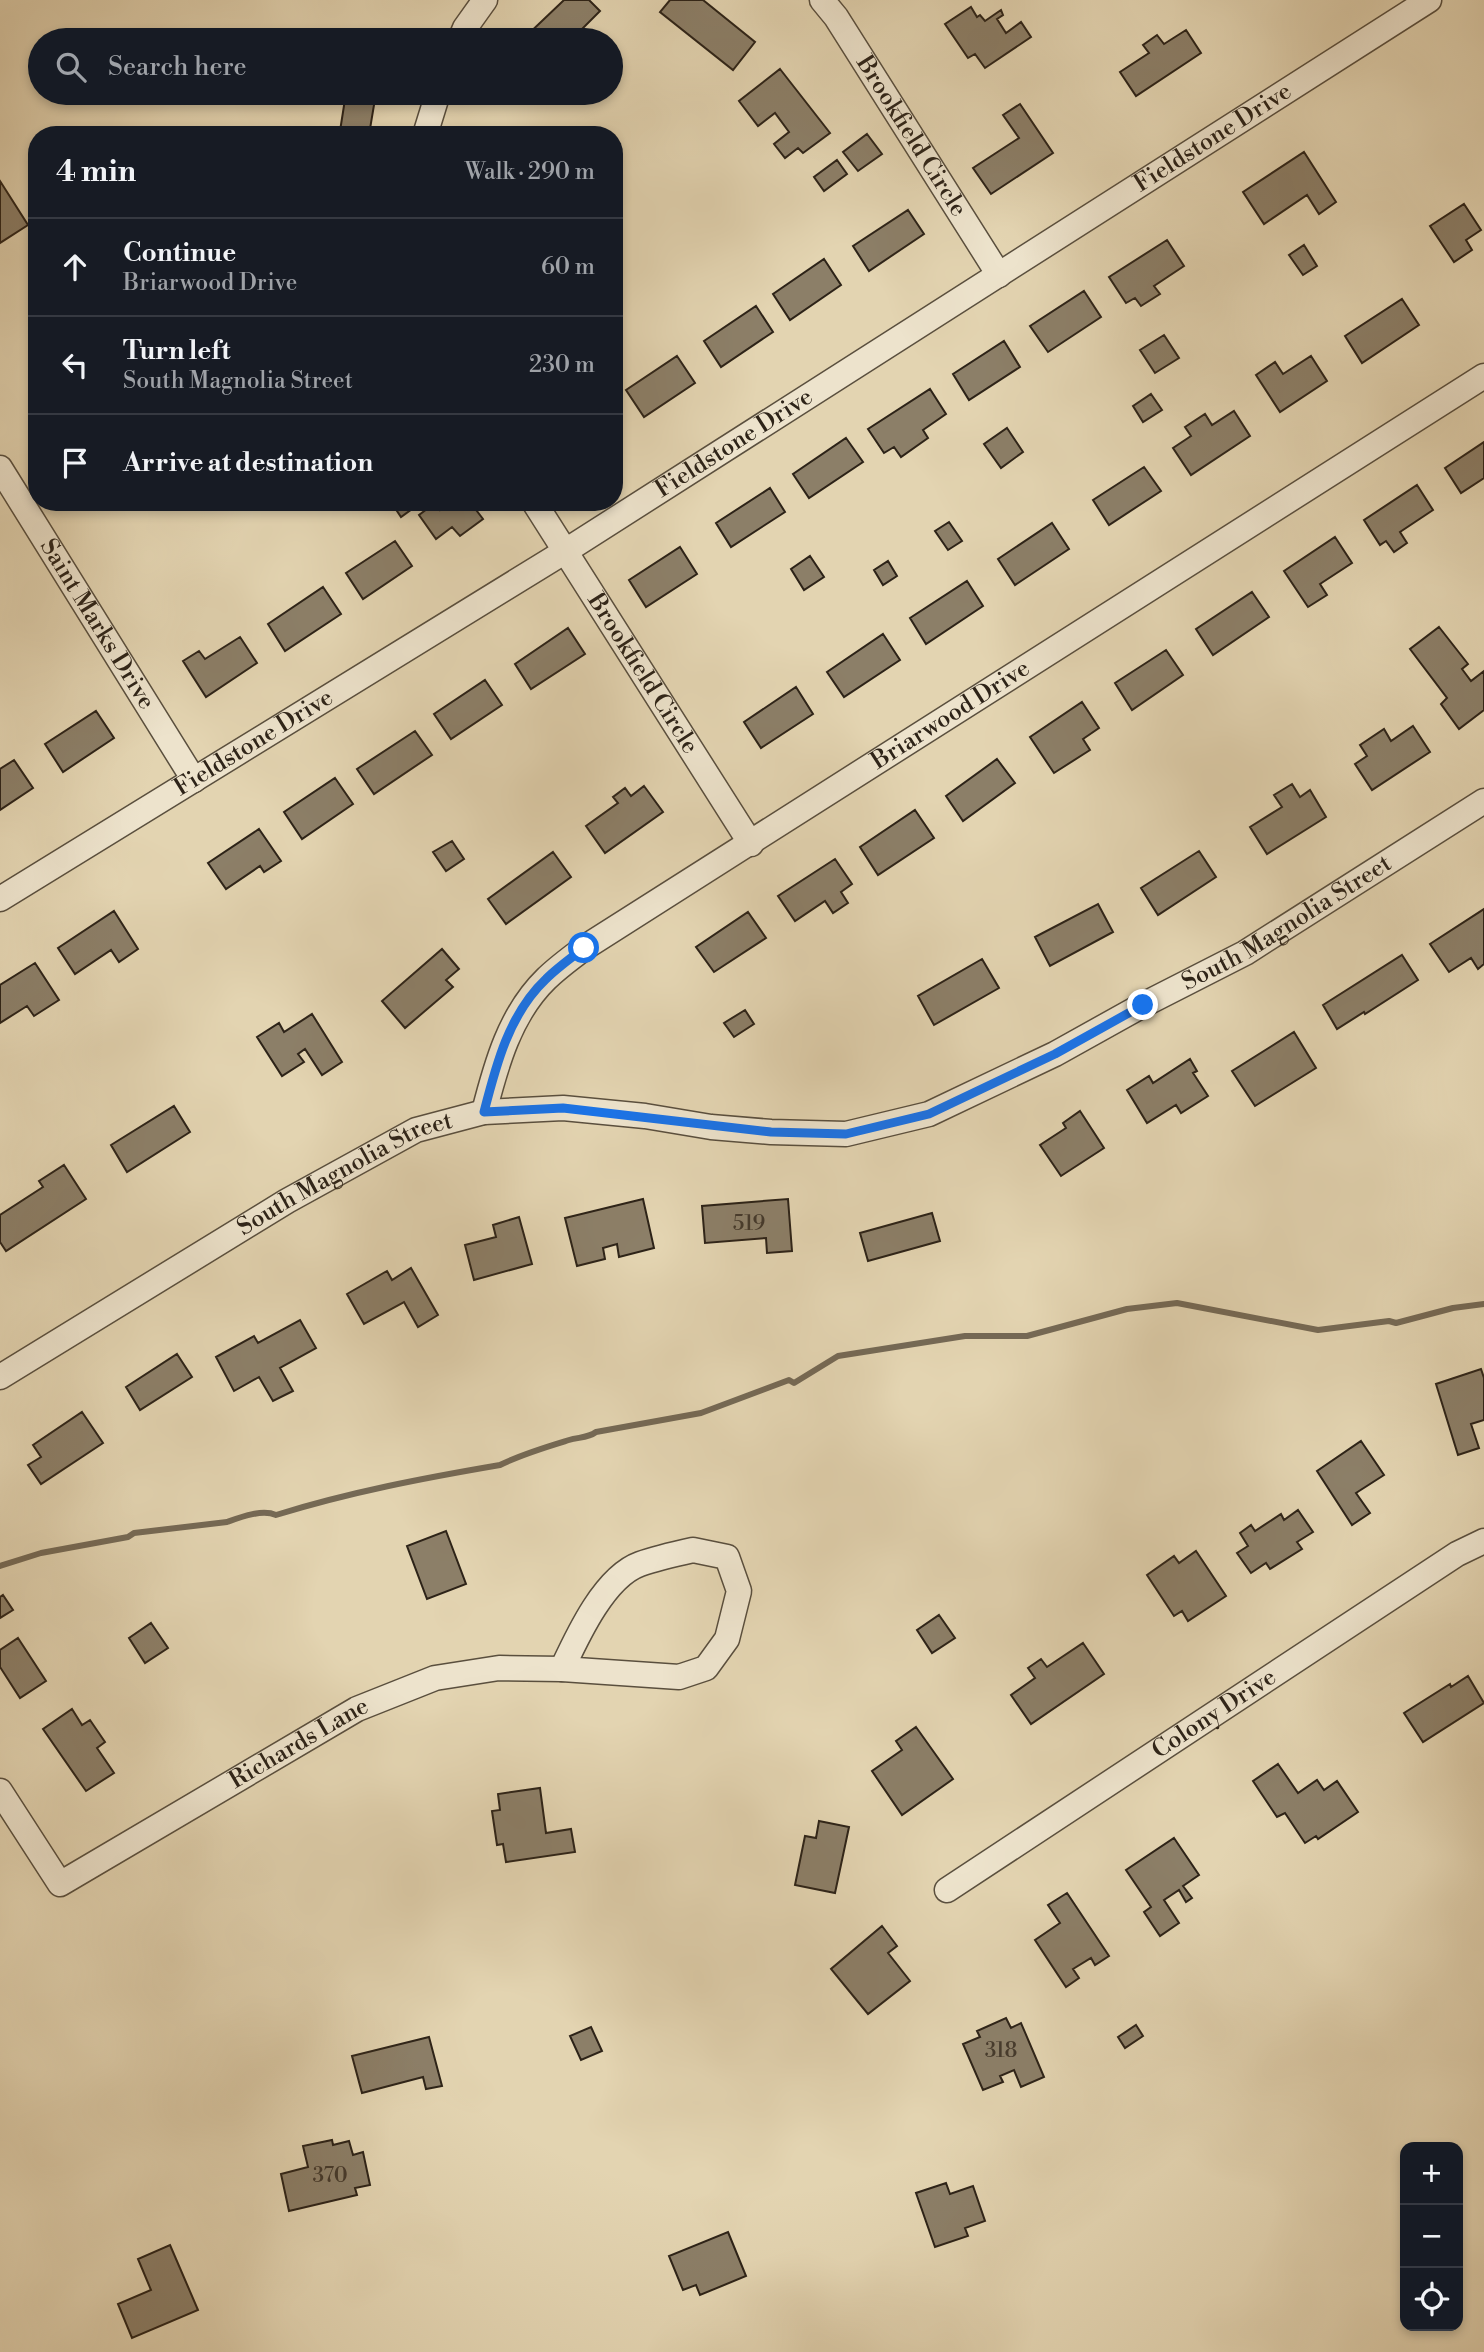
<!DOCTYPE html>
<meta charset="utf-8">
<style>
:root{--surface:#171b24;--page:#20242c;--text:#f1f3f6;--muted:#9ea1a6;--line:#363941}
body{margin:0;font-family:"Libre Bodoni",serif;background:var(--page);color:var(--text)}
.controls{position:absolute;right:21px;bottom:21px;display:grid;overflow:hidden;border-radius:14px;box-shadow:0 4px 10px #0003}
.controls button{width:63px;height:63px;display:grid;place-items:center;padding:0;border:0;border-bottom:2px solid var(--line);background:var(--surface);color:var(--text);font:35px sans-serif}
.stop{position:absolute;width:21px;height:21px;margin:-16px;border:5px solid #1a73e8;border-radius:50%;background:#fff}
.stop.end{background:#1a73e8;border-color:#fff;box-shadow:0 2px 7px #0008}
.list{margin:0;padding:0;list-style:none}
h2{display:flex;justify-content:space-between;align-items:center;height:91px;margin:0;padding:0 28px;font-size:30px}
h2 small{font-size:23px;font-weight:400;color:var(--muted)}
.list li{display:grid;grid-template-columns:46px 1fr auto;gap:21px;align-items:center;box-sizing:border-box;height:98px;padding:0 28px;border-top:2px solid var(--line)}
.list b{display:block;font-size:26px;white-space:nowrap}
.list p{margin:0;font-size:23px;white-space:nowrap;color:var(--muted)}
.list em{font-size:23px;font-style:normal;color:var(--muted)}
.icon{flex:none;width:38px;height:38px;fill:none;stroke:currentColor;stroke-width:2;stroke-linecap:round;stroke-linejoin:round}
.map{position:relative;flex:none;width:1484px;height:2352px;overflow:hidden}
.search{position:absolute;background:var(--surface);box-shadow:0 4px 10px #0003;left:28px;top:28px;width:595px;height:77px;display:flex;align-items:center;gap:18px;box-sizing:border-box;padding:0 24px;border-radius:38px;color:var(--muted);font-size:26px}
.panel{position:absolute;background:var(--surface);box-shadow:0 4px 10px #0003;left:28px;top:126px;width:595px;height:385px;border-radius:28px}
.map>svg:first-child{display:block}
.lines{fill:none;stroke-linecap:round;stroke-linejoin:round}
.stream{stroke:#756955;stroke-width:6}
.building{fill:#8c7f68;stroke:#2d2318;stroke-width:2}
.street-casing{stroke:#5a4f3e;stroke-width:27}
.street{stroke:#ede3cc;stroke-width:24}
.route{stroke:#1a73e8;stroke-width:9}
.labels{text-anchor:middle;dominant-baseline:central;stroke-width:6;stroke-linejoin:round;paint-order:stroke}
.number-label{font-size:21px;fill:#453a2c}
.street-label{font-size:24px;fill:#2d2318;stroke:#ede3cc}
</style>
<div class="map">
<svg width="1484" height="2352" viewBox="0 0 1484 2352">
<rect width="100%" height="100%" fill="#e3d4b1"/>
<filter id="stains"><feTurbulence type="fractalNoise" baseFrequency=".00286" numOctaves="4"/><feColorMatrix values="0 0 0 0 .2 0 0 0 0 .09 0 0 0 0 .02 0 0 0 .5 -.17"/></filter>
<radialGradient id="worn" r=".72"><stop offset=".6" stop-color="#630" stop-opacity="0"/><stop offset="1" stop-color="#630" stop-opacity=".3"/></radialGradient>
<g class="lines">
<path class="stream" d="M0,1566L41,1553L128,1537L134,1533L227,1522C241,1517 262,1509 276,1515C350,1492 424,1478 500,1465C522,1454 546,1447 569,1440C579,1437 588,1438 596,1432L701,1413L789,1380L794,1383L838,1356L965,1336H1027L1127,1309L1177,1303L1318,1330L1389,1321L1396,1323L1453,1308L1484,1304"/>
</g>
<path class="building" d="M564,0H589L600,11L581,30L588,38L586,40H522Z
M670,0H703L755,42L733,70L660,12Z
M971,7L977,17L980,15L985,21L1001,10L1003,15L997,19L1006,33L1021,22L1031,37L985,68L975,54L968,58L945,24Z
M1186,30L1201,53L1136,96L1120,72L1149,53L1143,45L1157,35L1164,44Z
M780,69L830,133L803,153L798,148L785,158L774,144L789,132L775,113L758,126L739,101Z
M346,93H376L369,135L340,131Z
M1020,104L1053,153L991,194L973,168L1019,138L1003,115Z
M867,134L882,154L858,171L843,152Z
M1304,152L1336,202L1319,214L1307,195L1264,224L1243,192Z
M837,160L847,174L824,191L814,177Z
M0,181L28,225L0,243Z
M1464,204L1481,230L1466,240L1472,250L1454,262L1430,226Z
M908,210L924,234L869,271L853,246Z
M1167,240L1184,266L1154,286L1160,294L1141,306L1135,298L1126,303L1109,277Z
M1304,245L1317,266L1303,275L1289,255Z
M824,259L841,285L790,320L773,294Z
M1084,291L1101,317L1048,352L1030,326Z
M1402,299L1419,325L1362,363L1345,336Z
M756,306L773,332L721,367L704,341Z
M1164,335L1179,358L1155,373L1140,350Z
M1004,341L1020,367L969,400L953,374Z
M677,356L695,383L644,417L626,390Z
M1311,356L1327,381L1280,412L1256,375L1275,362L1283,374Z
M930,389L946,414L923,430L928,438L901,457L894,447L884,453L868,429Z
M1151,394L1162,410L1143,422L1133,406Z
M1234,411L1250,436L1191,475L1173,448L1191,436L1185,427L1205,414L1212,425Z
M1007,428L1023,452L1001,468L984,444Z
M846,438L863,462L809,498L793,474Z
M1484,442V478L1461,493L1445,468Z
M1144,467L1161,491L1109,525L1093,500Z
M1417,485L1433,510L1400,532L1407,543L1394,552L1386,541L1380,545L1364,520Z
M770,488L785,512L731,547L716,523Z
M391,502H418L419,504L401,517Z
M450,502H470L483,519L460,536L452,527L436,539L419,515L435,503L440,510Z
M949,522L962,541L948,550L935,531Z
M1052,523L1069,549L1015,585L998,559Z
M1335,537L1352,563L1320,584L1327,595L1308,607L1284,571Z
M395,541L412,566L363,599L346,573Z
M680,547L697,574L646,607L629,580Z
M810,556L824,577L804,590L791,569Z
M888,561L897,576L883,585L874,570Z
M967,581L983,606L926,644L910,618Z
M323,587L341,614L285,651L268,624Z
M1252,592L1269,617L1213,655L1196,629Z
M1439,627L1468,664L1462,669L1471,681L1484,671V710L1459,729L1441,704L1447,698L1410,649Z
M568,628L585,654L531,689L515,664Z
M883,634L900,660L844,697L827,672Z
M240,637L257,663L206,697L183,661L199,651L205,659Z
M1166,650L1183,675L1132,710L1115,683Z
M485,680L502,705L451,739L434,714Z
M796,687L813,714L761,748L744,722Z
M1082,702L1099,728L1083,739L1090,750L1054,773L1030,737Z
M96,711L114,738L63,772L45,744Z
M1413,726L1430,752L1372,790L1355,764L1367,756L1360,745L1384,729L1391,741Z
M415,731L432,755L374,794L357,769Z
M997,759L1015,783L963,821L946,796Z
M14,760L33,788L0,810V769Z
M335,778L353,804L302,839L284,812Z
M1292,784L1300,797L1310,790L1326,817L1267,854L1250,827L1282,807L1274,795Z
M644,786L663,812L605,853L586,826L618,803L613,797L625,788L631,796Z
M915,810L934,838L878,875L860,847Z
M259,829L281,861L264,872L260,866L226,889L208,863Z
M452,841L464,859L446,871L433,852Z
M1199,851L1216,877L1158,915L1141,888Z
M553,852L571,877L506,924L488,899Z
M835,859L852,884L841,892L848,903L833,913L825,901L795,921L778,896Z
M1098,904L1113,932L1050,966L1035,937Z
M1484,909V964L1478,969L1471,958L1449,972L1430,944Z
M114,911L138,949L119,962L111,950L75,974L58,948Z
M748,912L766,938L714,972L696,947Z
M442,949L459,969L446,980L453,987L405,1028L382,1001Z
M1402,955L1418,980L1365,1014L1364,1012L1337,1029L1323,1005Z
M982,959L999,988L934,1025L918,996Z
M35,963L59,1000L34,1016L27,1006L0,1023V985Z
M745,1010L754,1024L734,1037L724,1023Z
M312,1014L342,1062L322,1075L305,1049L298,1054L304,1062L282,1076L257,1037L279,1023L284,1032Z
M1294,1032L1316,1068L1255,1106L1232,1071Z
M1190,1059L1197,1071L1193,1073L1208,1096L1181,1113L1176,1105L1147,1123L1127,1090L1149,1076L1153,1083Z
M174,1106L190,1132L127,1172L111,1145Z
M1080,1111L1104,1148L1061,1176L1040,1145L1066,1128L1063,1123Z
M64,1165L86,1199L6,1251L0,1242V1215L43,1187L39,1181Z
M643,1199L654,1248L619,1257L617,1244L603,1248L605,1259L577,1266L565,1218Z
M788,1199L792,1251L767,1253L766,1238L705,1243L702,1206Z
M932,1213L940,1241L868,1261L860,1233Z
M519,1217L532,1264L474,1280L465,1245L496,1237L493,1225Z
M411,1268L438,1315L418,1327L404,1302L364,1324L347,1294L387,1271L392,1280Z
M300,1320L316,1348L280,1368L293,1391L273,1401L259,1377L234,1391L216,1357L254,1336L258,1343Z
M177,1354L192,1377L140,1410L126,1387Z
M1481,1369L1484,1378V1420L1471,1424L1479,1448L1458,1455L1436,1384Z
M82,1412L103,1443L41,1484L28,1465L41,1457L33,1445Z
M1361,1441L1384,1475L1356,1493L1370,1513L1352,1525L1317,1471Z
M1298,1510L1313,1532L1297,1542L1302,1549L1270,1569L1266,1563L1251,1573L1237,1553L1248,1546L1240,1533L1251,1525L1255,1531L1281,1514L1284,1520Z
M446,1531L466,1584L427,1599L407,1546Z
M1196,1551L1226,1596L1188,1621L1182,1611L1174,1616L1147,1575L1174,1556L1179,1563Z
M3,1595L13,1610L0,1618V1597Z
M939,1615L955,1638L932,1653L917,1630Z
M151,1623L168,1648L145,1663L129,1638Z
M18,1638L46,1681L20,1698L0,1667V1650Z
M1083,1643L1104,1674L1031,1724L1011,1695L1035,1678L1028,1668L1041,1659L1047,1667Z
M1468,1676L1484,1703L1423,1742L1404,1713L1450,1684L1451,1687Z
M72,1709L82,1725L90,1720L105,1742L97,1748L114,1773L86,1791L43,1729Z
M916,1727L953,1779L902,1815L872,1771L902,1750L896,1741Z
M1278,1764L1298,1793L1317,1780L1324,1790L1337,1781L1358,1812L1318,1839L1316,1836L1305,1843L1285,1813L1277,1817L1253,1781Z
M540,1788L546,1833L571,1829L575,1852L506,1862L503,1844L497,1845L492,1811L500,1810L498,1794Z
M819,1821L849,1827L835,1893L795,1885L805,1836L816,1838Z
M1174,1838L1199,1875L1183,1886L1192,1898L1186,1902L1179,1890L1164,1900L1179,1923L1160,1936L1144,1912L1151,1907L1126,1870Z
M1067,1893L1109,1956L1095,1965L1091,1958L1073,1969L1079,1978L1066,1987L1035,1940L1060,1923L1048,1905Z
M882,1926L897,1946L888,1953L910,1981L868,2014L831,1969Z
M1006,2018L1011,2028L1021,2023L1044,2077L1021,2087L1014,2070L1000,2076L1003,2082L983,2090L963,2044L980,2037L977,2031Z
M1136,2025L1143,2036L1125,2048L1118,2037Z
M591,2027L602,2051L581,2060L570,2036Z
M429,2037L442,2086L426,2089L423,2077L362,2093L352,2056Z
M332,2140L333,2145L349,2141L353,2155L363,2152L370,2185L355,2188L357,2195L289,2211L281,2174L308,2167L303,2146Z
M946,2183L950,2194L973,2186L985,2221L965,2228L968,2236L935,2247L916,2193Z
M728,2232L746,2276L700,2295L696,2285L683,2290L669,2256Z
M170,2245L198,2310L132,2338L118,2304L151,2290L138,2259Z"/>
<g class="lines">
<g class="street-casing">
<g id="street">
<path id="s1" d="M822,0L836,17L999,275"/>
<path d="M460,40L465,28L485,0"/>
<path d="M425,135L438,93"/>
<path id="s2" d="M0,468L194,780"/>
<path id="s3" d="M534,502L751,844"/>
<path id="s4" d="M0,899L564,552L1429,0"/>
<path id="s5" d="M484,1112C496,1065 510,1014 546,979C557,968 571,958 584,948L1484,376"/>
<path id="s6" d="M0,1377L287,1201L416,1130L484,1112L563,1108L645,1116L711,1127L771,1132L846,1134L929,1114L1055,1054L1143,1005L1245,953L1484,801"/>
<path d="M693,1550L727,1557L739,1591L727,1639L706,1668L679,1677L562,1669C577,1637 604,1577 640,1564C657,1558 675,1554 693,1550Z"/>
<path id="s7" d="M0,1791L60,1884L357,1709L435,1678L499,1668L562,1669"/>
<path id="s8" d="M947,1890L1457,1554L1484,1541"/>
</g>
</g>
<use href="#street" class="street"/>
</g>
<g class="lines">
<path class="route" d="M584,948C571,958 557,968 546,979C509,1014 496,1065 484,1112L563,1108L771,1132L846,1134L929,1114L1055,1054L1143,1005"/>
</g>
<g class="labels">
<g class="number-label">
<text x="749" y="1224">519</text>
<text x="1001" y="2051">318</text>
<text x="330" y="2176">370</text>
</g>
<g class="street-label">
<text stroke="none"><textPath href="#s1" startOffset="163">Brookfield Circle</textPath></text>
<text stroke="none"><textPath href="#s4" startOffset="1432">Fieldstone Drive</textPath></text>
<text stroke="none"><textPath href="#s4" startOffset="864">Fieldstone Drive</textPath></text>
<text stroke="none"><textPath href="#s2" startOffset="184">Saint Marks Drive</textPath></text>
<text stroke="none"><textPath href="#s3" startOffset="203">Brookfield Circle</textPath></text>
<text stroke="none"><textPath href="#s5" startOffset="632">Briarwood Drive</textPath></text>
<text stroke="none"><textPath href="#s4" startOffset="298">Fieldstone Drive</textPath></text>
<text stroke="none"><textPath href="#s6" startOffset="1409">South Magnolia Street</textPath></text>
<text stroke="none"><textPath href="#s6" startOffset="401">South Magnolia Street</textPath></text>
<text stroke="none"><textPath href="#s8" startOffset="320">Colony Drive</textPath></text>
<text stroke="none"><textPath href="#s7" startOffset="388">Richards Lane</textPath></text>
</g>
</g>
<rect width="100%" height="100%" filter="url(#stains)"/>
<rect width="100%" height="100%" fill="url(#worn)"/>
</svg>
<div class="controls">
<button>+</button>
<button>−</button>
<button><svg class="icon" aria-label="locate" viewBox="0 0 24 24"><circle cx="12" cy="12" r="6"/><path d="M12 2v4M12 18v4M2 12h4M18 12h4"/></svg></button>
</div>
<div class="stop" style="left:584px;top:948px"></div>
<div class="stop end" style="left:1143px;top:1005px"></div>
<div class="search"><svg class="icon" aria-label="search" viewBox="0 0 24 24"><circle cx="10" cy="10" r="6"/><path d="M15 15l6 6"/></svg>Search here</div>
<section class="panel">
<h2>4 min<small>Walk · 290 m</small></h2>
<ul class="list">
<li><svg class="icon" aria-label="ahead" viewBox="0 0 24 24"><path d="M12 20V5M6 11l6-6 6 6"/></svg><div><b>Continue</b><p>Briarwood Drive</p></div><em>60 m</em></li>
<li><svg class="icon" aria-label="left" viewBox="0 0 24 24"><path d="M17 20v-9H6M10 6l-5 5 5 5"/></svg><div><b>Turn left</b><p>South Magnolia Street</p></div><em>230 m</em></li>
<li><svg class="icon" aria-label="arrive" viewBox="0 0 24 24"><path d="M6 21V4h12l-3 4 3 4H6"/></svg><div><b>Arrive at destination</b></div></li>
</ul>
</section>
</div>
